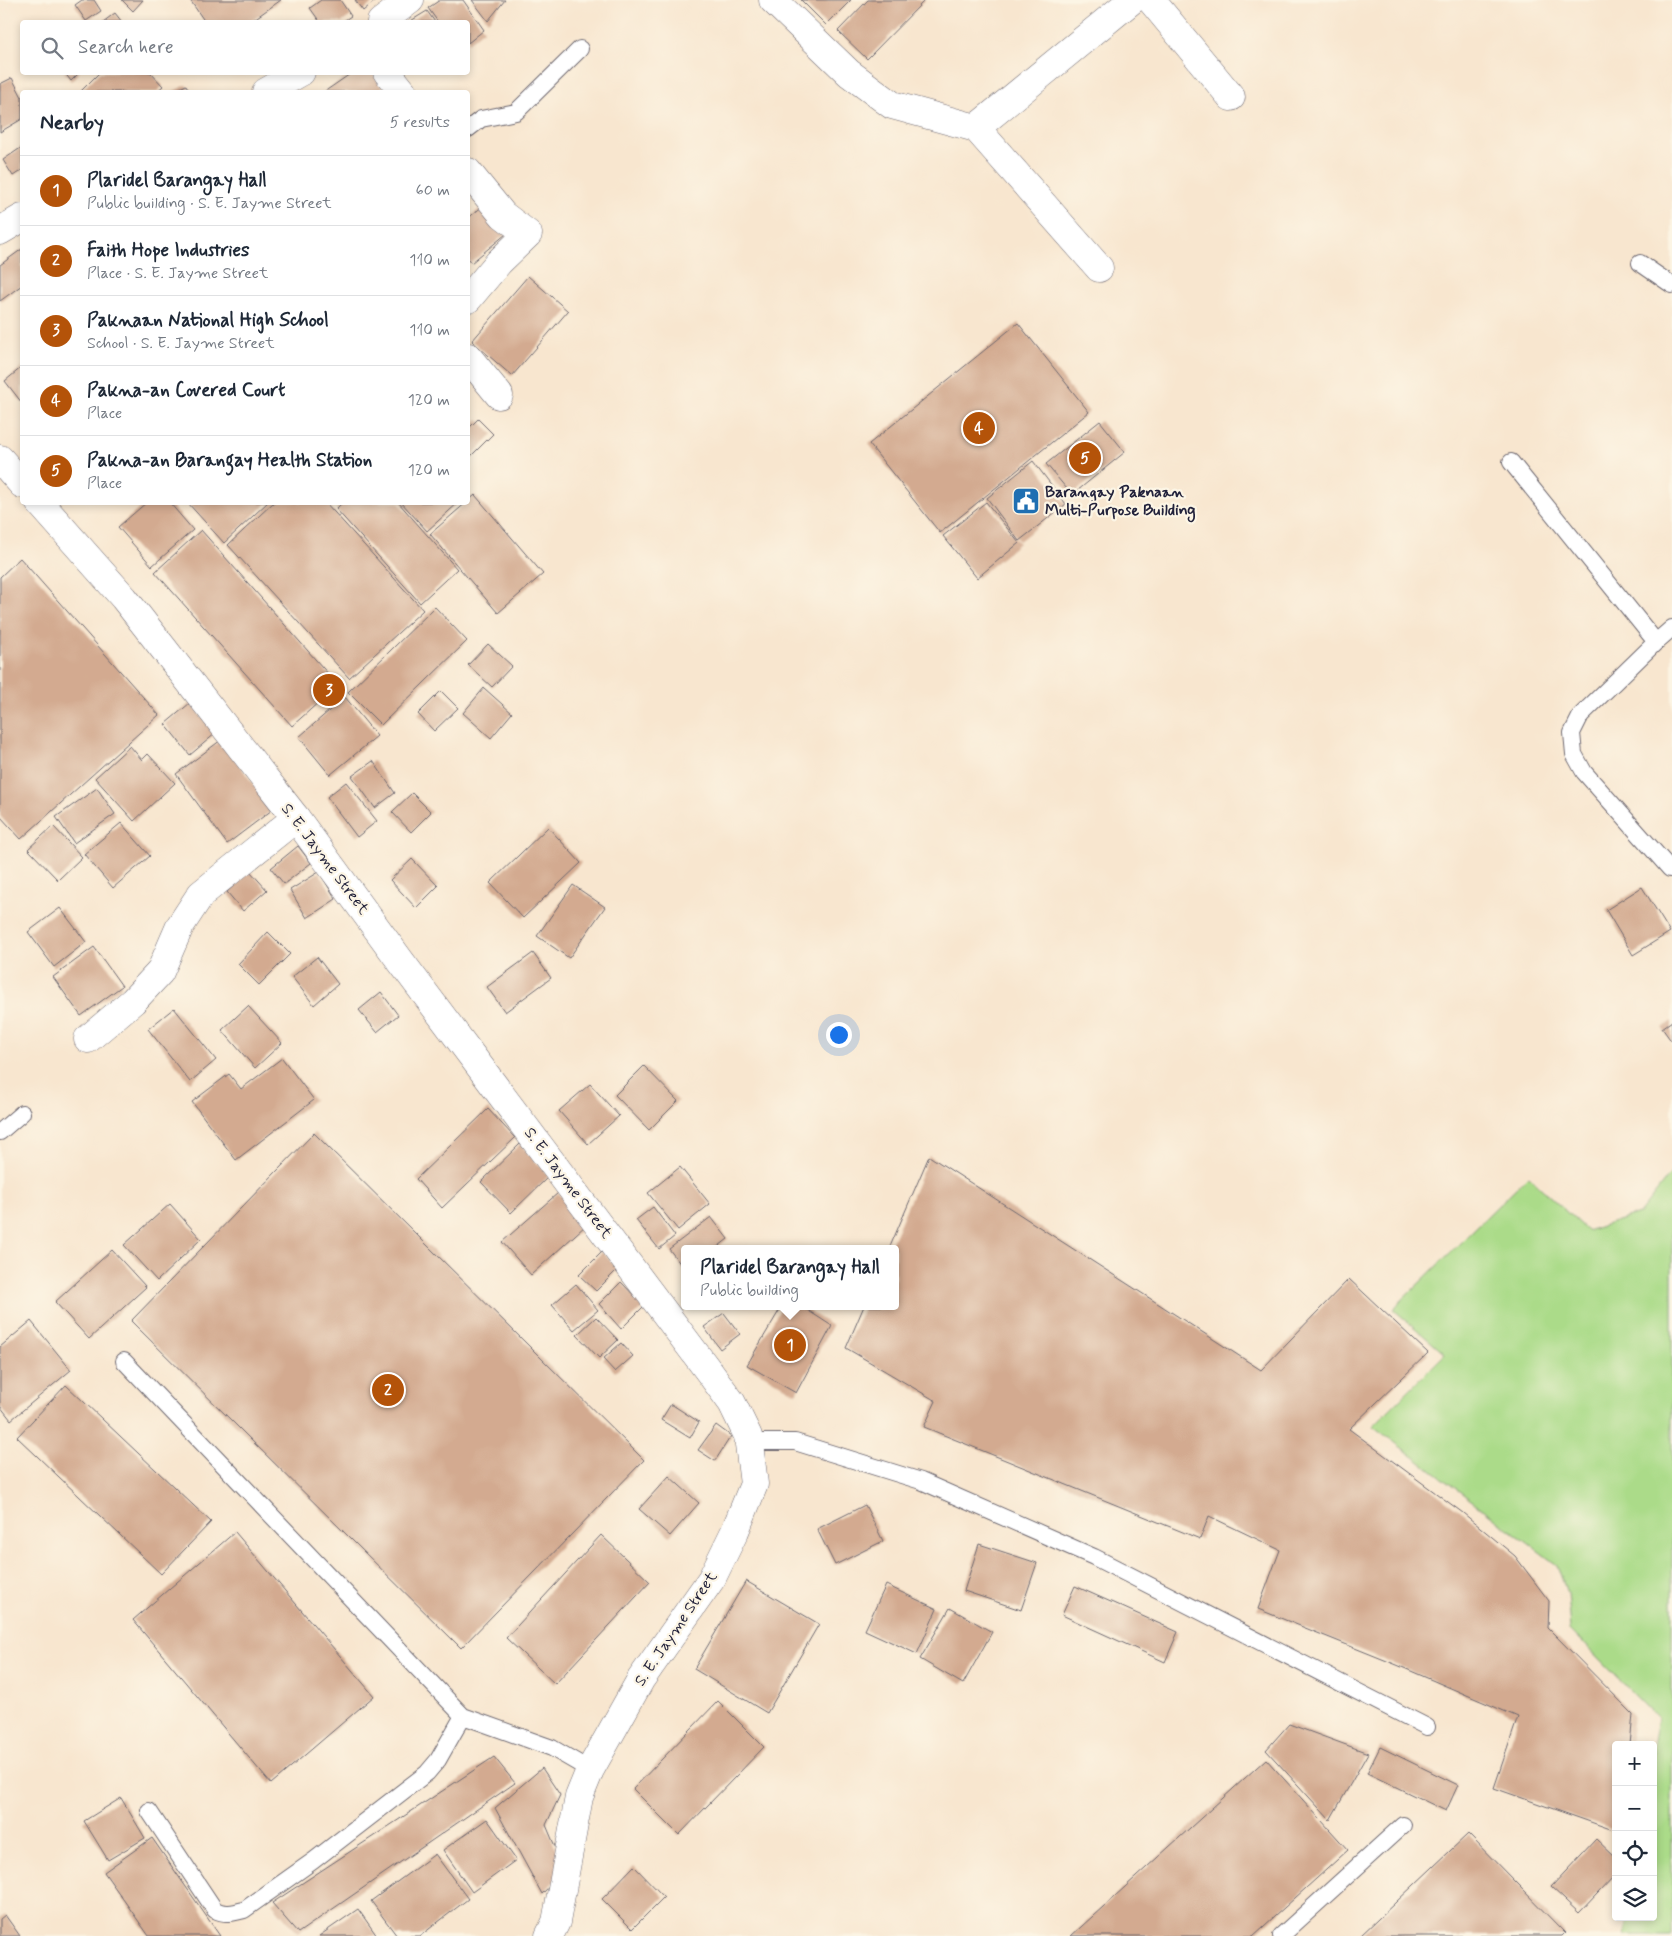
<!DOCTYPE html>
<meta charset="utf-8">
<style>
:root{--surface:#fff;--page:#f2f2f3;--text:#1f2937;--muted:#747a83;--line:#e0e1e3;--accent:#b45309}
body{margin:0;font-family:Mynerve,sans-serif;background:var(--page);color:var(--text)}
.controls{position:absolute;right:15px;bottom:15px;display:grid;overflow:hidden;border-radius:5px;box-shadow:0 2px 8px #0003}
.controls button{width:45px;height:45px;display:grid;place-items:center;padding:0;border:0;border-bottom:1px solid var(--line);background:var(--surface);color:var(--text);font:25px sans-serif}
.you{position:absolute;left:838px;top:1034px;width:18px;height:18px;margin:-12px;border:4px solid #fff;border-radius:50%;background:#1a73e8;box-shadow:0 0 0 8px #1a73e833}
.badge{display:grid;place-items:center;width:32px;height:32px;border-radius:50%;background:var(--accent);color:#fff;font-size:16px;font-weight:700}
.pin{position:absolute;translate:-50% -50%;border:2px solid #fff;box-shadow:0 1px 5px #0006}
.popup{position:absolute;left:681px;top:1245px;width:218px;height:65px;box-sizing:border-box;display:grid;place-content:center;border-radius:5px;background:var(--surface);filter:drop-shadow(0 1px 4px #0005);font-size:16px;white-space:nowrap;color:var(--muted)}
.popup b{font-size:19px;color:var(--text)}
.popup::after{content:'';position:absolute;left:50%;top:100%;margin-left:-10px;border:10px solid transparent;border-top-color:var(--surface)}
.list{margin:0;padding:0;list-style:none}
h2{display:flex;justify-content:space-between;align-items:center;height:65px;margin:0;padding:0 20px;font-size:21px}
h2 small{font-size:16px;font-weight:400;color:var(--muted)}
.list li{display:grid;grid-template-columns:32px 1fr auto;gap:15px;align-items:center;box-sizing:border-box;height:70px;padding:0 20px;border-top:1px solid var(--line)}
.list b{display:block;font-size:19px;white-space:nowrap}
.list p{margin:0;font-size:16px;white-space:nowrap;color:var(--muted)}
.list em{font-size:16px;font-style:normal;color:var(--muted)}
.icon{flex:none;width:28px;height:28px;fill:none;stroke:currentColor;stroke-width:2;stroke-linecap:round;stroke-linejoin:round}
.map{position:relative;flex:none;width:1672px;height:1936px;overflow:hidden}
.search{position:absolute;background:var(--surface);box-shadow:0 2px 8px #0003;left:20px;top:20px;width:450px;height:55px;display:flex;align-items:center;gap:12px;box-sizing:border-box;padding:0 18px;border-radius:5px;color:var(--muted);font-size:19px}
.panel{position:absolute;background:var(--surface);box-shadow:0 2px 8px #0003;left:20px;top:90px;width:450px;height:415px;border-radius:5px}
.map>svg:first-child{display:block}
.green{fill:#abdb89;stroke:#667e62}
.building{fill:#d3aa90}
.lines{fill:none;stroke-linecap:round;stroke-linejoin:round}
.service-casing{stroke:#6d676f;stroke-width:18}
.minor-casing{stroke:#6d676f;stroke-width:29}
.tertiary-casing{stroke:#6d676f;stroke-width:29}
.service{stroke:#fff;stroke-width:16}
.minor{stroke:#fff;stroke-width:28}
.tertiary{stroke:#fff;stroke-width:28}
.labels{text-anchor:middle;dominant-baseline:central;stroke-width:4.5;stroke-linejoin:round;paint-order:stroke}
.poi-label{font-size:16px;font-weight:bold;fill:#22223b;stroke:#fcf5e5;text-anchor:start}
.street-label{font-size:16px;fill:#22223b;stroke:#fcf5e5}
</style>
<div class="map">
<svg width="1672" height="1936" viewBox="0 0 1672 1936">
<rect width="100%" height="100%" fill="#fcf5e5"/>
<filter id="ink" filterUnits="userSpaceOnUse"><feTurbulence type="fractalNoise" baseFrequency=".02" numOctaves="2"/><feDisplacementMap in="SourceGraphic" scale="10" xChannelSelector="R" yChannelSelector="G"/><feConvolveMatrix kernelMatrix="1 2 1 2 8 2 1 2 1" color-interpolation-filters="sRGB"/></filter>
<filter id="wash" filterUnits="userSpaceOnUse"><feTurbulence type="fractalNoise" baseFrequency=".0096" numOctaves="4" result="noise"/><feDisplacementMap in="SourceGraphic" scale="20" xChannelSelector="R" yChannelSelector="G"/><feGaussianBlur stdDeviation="1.12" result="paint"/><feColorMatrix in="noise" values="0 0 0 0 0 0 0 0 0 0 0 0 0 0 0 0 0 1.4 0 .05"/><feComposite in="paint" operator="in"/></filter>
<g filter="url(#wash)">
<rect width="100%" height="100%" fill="#f8e6cf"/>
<path class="green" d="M1672,1172V1936H1624L1629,1917H1653V1745L1658,1719L1570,1629L1567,1593L1557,1565L1373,1426L1445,1354L1393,1309L1528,1176L1587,1231L1639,1214Z"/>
<g id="blocks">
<path class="building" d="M82,0H94L101,11L86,21L75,5Z
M122,0H143L133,11Z
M190,0H281L250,22H205Z
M321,0H340L351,16L342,22H320L310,8Z
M355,0H376L363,11Z
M440,0H463L484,30L468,43V22H438L428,8Z
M472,0H505L488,21Z
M801,0H851L826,25Z
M868,0H925L867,59L838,31Z
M427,11L435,22H409Z
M115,13L122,22H103Z
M64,72H80L71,81Z
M100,72H150L163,86L156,92H80Z
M353,72H372L385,91L382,92H324Z
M12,78L22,97V119L0,132V84Z
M186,85L190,92H172Z
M22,147V170L13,176L3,160Z
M483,206L506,234L471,263L468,259V218Z
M22,249V285L0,301V265Z
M528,276L568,311L512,376L472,341Z
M1018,323L1089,412L940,533L869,444Z
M22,367V403L5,381Z
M478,419L493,434L468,459V429Z
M1100,421L1125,452L1072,495L1046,464Z
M1033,461L1066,504L1019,541L987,498Z
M475,495L543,574L498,613L430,534Z
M147,502H169L193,530L152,566L118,527Z
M187,502H268L224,543Z
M274,502H325L423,610L349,678L228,545Z
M343,502H398L457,569L420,603L336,509Z
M401,502H459L427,531Z
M986,502L1019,543L977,578L943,536Z
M201,530L338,685L292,726L155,572Z
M20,558L159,715L21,839L0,816V577Z
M435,607L467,641L381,725L348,692Z
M488,644L512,666L492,687L468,665Z
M484,688L512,713L491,738L463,713Z
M441,691L458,708L434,731L418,714Z
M345,697L377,736L330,775L299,737Z
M190,703L216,733L190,755L165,724Z
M221,740L272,810L227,844L176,774Z
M130,746L142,760L148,754L175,783L134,821L95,778Z
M373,761L395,793L375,808L352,776Z
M346,782L377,821L357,837L327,797Z
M97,788L115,814L74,843L56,817Z
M412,793L431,812L411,832L392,812Z
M121,823L150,856L113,888L84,854Z
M53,826L82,857L58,880L28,849Z
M548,827L581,863L523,918L490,883Z
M298,846L311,863L284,884L271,868Z
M412,859L438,886L416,908L390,880Z
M250,871L267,890L243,911L227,892Z
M319,872L336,899L307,918L290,890Z
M573,885L605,907L569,958L537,936Z
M1642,887L1670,932L1633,955L1606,910Z
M60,908L86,942L54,967L28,932Z
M268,932L290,954L259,985L238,964Z
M94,947L122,986L81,1016L53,977Z
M533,953L551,978L505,1012L487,987Z
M317,957L338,984L314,1005L292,977Z
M381,992L398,1015L377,1032L359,1010Z
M248,1006L282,1043L255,1068L222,1030Z
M174,1008L216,1060L190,1082L148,1029Z
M1672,1021V1042L1662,1028Z
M282,1058L314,1100L236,1160L192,1102L229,1074L241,1089Z
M644,1066L678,1101L649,1130L615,1095Z
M590,1084L619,1116L588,1144L559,1111Z
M488,1109L515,1138L442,1208L416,1179Z
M314,1133L644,1460L461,1648L131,1321Z
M520,1144L549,1176L511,1213L481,1182Z
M929,1156L1261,1370L1349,1279L1428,1353L1349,1429L1463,1513L1515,1556L1549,1601L1548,1628L1633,1714L1630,1745H1616V1831L1494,1788L1518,1717L1397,1665L1258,1609L1280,1550L1209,1516L1200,1539L924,1427L936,1401L846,1348L864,1306H895V1249H889Z
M680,1167L710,1204L678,1230L648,1193Z
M558,1193L586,1225L531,1275L502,1242Z
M170,1204L201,1239L157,1281L124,1245Z
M653,1207L675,1236L659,1249L636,1220Z
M711,1217L728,1239L715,1249H685V1270L669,1249Z
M112,1250L146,1287L89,1339L55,1302Z
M602,1252L618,1269L596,1291L579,1275Z
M621,1282L644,1306L621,1329L599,1304Z
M576,1284L598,1310L574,1330L552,1305Z
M782,1306H801L832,1326L796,1393L747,1365Z
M724,1313L740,1334L720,1349L704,1327Z
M596,1317L618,1340L599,1358L577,1335Z
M31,1321L71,1370L11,1420L0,1406V1347Z
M621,1343L633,1356L615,1372L603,1359Z
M66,1385L211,1522L161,1574L17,1437Z
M671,1404L699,1422L690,1438L661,1420Z
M716,1425L731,1436L715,1461L698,1450Z
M669,1476L699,1503L670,1536L639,1509Z
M865,1505L883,1541L835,1565L817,1529Z
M235,1532L374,1696L271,1784L133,1620Z
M601,1535L650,1582L555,1684L506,1638Z
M979,1544L1037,1563L1021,1610L964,1591Z
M746,1581L819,1624L767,1713L694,1669Z
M886,1585L937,1609L917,1654L865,1630Z
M1075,1586L1178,1632L1165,1662L1062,1615Z
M950,1608L992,1632L963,1684L920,1659Z
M718,1701L764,1747L679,1835L633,1789Z
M1289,1724L1368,1753L1330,1820L1266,1750Z
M1380,1747L1458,1785L1446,1811L1367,1773Z
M494,1757L515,1783L298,1933L272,1903Z
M1266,1759L1348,1850L1253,1936H1071Z
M542,1768L560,1795L546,1825L565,1870L542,1894L495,1808Z
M121,1798L145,1838L108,1860L84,1821Z
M487,1819L516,1860L472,1892L443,1850Z
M1468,1834L1565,1933L1562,1936H1360Z
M152,1838L220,1936H149L104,1872Z
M1596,1839L1616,1858V1874L1579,1913L1551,1887Z
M435,1854L468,1899L420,1936H397L371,1901Z
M634,1866L664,1897L632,1929L602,1899Z
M358,1909L377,1936H319Z
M5,1915L20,1936H0V1919Z"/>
</g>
</g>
<g filter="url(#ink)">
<use href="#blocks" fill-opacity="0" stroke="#6d676f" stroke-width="1"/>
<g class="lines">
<g class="service-casing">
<path id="service" d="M468,129L481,119L516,112L580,49
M1640,263L1672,285
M1511,462L1656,642
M1670,869L1584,772L1574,754L1572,733L1581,715L1656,642L1672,628
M0,1132L22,1113
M124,1361L463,1716L552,1748L590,1770
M749,1442H795L921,1481L1094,1557L1427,1727
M149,1811L215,1910C225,1915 233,1913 244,1910L313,1861L427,1773L438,1760L463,1716
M1281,1936L1403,1825"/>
</g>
<g class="minor-casing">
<path id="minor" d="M773,0L849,73L892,105L976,128L1099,268
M1151,0L1231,97
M387,72L403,92
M976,128L1132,0
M468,172L503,215L528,234L499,262L468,299
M468,357L499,395
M88,1039L133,1001L160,972L180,926L201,894L296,818"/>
</g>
<g class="tertiary-casing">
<path id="tertiary" d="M381,22L410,0
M266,92L301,72
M0,231L22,218
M0,459L22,484
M39,502L124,598L296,818L399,959L710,1373L732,1403L748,1436L754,1484L735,1531L712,1578L641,1679L590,1770L579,1797L556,1922L549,1936"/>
</g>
<use href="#service" class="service"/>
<use href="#minor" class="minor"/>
<use href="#tertiary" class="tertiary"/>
</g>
</g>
<defs>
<g id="civic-square" transform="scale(1.4375)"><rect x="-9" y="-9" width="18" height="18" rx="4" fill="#1f6fb2" stroke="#fcf5e5"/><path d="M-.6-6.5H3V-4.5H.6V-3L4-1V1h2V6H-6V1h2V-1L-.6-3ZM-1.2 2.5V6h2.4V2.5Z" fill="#fff"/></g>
</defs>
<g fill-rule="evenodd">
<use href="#civic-square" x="1026" y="501"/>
</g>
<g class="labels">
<g class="poi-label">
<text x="1045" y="492">Barangay Paknaan<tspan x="1045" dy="18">Multi-Purpose Building</tspan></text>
</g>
<g class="street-label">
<text transform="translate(325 859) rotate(53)">S. E. Jayme Street</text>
<text transform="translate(568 1183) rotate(53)">S. E. Jayme Street</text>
<text transform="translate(676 1629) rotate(-56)">S. E. Jayme Street</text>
</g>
</g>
</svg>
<div class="controls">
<button>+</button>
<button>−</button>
<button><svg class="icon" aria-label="locate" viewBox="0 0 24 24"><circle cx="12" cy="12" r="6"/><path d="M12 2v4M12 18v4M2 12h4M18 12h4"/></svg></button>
<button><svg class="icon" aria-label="layers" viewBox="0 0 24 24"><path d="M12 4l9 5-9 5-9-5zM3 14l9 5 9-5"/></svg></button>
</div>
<div class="you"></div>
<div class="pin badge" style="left:790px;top:1345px">1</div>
<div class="popup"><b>Plaridel Barangay Hall</b>Public building</div>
<div class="pin badge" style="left:388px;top:1390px">2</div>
<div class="pin badge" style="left:329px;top:690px">3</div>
<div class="pin badge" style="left:979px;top:428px">4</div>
<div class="pin badge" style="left:1085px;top:458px">5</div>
<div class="search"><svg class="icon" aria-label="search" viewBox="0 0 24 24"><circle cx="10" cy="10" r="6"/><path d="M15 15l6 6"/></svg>Search here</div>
<section class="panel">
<h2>Nearby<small>5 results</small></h2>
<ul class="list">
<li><span class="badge">1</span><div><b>Plaridel Barangay Hall</b><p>Public building · S. E. Jayme Street</p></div><em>60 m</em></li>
<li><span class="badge">2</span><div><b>Faith Hope Industries</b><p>Place · S. E. Jayme Street</p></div><em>110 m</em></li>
<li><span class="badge">3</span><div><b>Paknaan National High School</b><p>School · S. E. Jayme Street</p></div><em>110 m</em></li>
<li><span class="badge">4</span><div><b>Pakna-an Covered Court</b><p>Place</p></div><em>120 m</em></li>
<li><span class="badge">5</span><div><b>Pakna-an Barangay Health Station</b><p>Place</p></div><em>120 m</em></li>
</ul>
</section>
</div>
